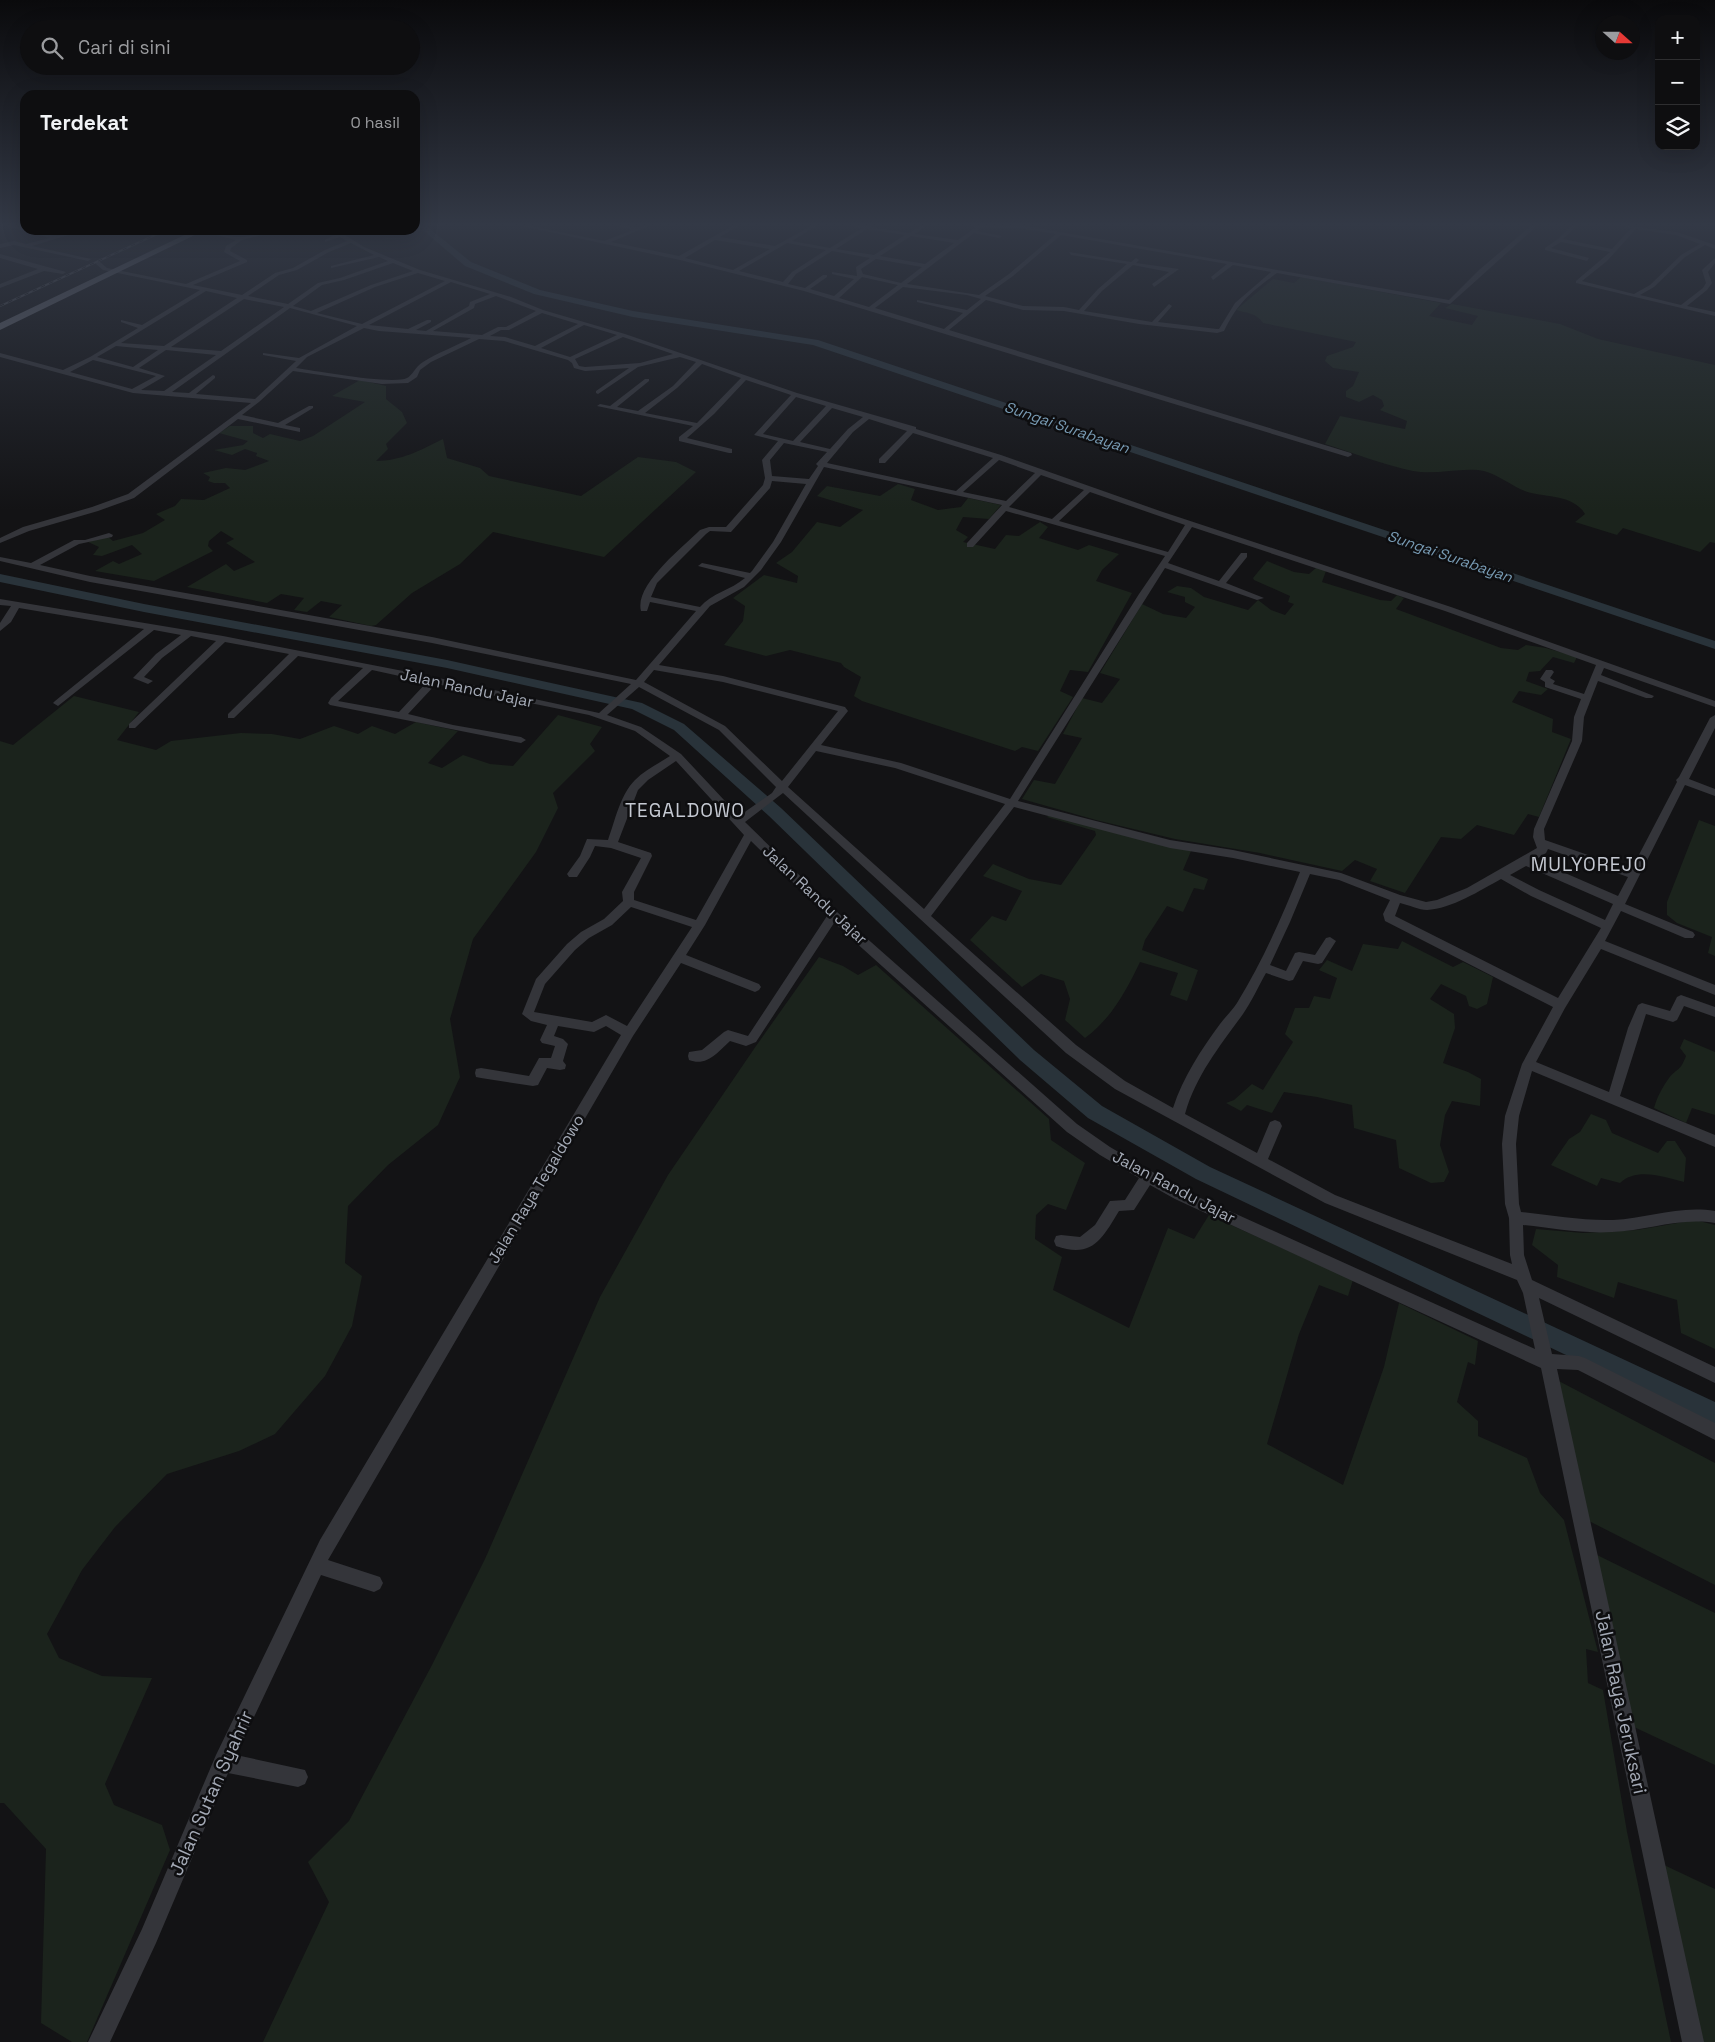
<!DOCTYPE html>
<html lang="id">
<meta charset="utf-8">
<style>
:root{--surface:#0e0e10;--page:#171719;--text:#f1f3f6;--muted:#9b9c9f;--line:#2e2e30}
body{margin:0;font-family:"Space Grotesk",sans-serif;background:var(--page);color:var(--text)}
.controls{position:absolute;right:15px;top:15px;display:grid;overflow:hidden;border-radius:10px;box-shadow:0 5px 20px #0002}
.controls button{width:45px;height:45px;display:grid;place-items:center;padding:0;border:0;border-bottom:1px solid var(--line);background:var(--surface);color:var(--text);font:25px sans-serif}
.compass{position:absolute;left:1595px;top:15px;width:45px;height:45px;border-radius:50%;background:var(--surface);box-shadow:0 5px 20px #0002;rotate:111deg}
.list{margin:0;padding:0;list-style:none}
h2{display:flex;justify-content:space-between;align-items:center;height:65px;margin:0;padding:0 20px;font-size:21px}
h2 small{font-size:16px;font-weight:400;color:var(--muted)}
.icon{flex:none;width:28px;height:28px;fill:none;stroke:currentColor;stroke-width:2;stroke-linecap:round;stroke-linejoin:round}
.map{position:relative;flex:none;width:1715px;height:2042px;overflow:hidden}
.search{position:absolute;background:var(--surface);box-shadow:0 5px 20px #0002;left:20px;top:20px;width:400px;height:55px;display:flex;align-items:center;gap:12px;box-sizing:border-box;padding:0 18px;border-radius:28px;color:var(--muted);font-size:19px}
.panel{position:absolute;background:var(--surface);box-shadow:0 5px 20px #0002;left:20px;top:90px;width:400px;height:145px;border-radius:15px}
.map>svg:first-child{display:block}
.green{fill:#1b231c}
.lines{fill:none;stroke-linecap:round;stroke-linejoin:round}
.river{fill:#29333a;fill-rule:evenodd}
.minor{fill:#34353a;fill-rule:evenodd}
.highway{fill:#60636c;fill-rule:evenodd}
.rail-casing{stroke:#47494f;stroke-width:2}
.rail{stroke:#0e0e10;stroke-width:1;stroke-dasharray:4.5;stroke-linecap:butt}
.labels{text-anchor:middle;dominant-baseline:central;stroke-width:5;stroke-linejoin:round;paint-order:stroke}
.far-water-label{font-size:15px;font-style:italic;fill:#789bb4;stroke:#0e0e10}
.street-label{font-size:16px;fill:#a4aab6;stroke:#0e0e10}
.quarter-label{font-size:19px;letter-spacing:1px;fill:#c5c9d2;stroke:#0e0e10}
.near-street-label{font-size:19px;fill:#a4aab6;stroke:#0e0e10}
</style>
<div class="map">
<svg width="1715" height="2042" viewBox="0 0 1715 2042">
<rect width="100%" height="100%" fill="#131315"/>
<path class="green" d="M1301,277L1441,303L1429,316L1472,325L1478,316L1445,308L1452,304L1560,324L1598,339L1715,365V543L1710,542L1700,552L1623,528L1617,535L1575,522L1585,514C1572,492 1540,499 1520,489C1506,482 1494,472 1478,470C1457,468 1435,475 1413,471C1384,465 1354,453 1325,444L1340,416L1405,429L1407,421L1380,410L1384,406L1382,400L1373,395L1359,402L1346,397V391L1353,386L1359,372L1333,368L1325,361L1327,356L1353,347L1356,342L1263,323C1257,313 1246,313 1236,310L1273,279L1294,283Z
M360,380L386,386V399L402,412L407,423L386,444L388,449L376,461C401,461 421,450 443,439L447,458L480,468L489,476L581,496L638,457L676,462L696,472L604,557L493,532L460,564L412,593L376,625L371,626L329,617L342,605L321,601L307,612L294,610L304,598L281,594L267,603L187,587L226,564L234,571L255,562L226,543L234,539L221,531L209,541L208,546L213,551L154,581L95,571L113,561L119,564L142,554L132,545L102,556L93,555L99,547L88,542L107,536L113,541L143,533L165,520L156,514L175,506L181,499L204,500L230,488L225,483H214L208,481L210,477L203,473L226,468L245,470L269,461L256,456L257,453L245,449L232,455L214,450L243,445L248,441L219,433L230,426H253V433L263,438L270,434L300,441L313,436L365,402L332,396Z
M898,484L915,489L911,500L938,510L961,507L968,498L1001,505L989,519L963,517L956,530L968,537L963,542L995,549L1006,535L1019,536L1040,522L1048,527L1039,538L1078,550L1089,545L1119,554L1102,570L1096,581L1132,593L1088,672L1070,670L1060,691L1073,697L1038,751L1022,747L1015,751L862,701L854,696L861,677L844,667L841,663L790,650L766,656L724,645L743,621L745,606L733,598L764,575L797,583L798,576L776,563L792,552L817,522L840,527L863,510L817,496L827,486L880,496Z
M1267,561L1294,572L1309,574L1317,567L1326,571L1322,582L1380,600L1391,601L1397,595L1404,598L1396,609L1501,648L1518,650L1526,645L1546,648L1577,657L1574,663L1553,657L1540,671L1529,672L1526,681L1548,689L1541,695L1519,691L1512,702L1553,719L1552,732L1571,739L1539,817L1528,814L1514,835L1477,825L1461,839L1441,837L1405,893L1370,881L1377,869L1355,860L1342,871L1260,853L1175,839L1096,820L1022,799L1034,780L1055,784L1082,738L1063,734L1082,698L1102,703L1120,679L1100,673L1142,604L1163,614L1186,618L1195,607L1185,602V597L1167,592L1177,586L1191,588L1204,597L1248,610L1258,600L1271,610L1285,615L1294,604L1288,602L1290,596L1254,580L1253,578Z
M74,696L139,712L117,740L156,750L171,741L241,733L272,734L300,739L334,726L358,734L372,726L395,734L416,722L458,731L428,763L442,768L463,755L490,764L513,766L558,715L602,727L590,744L595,751L553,793L558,808L536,852L473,939L450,1019L460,1077L438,1125L388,1165L348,1206L345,1263L362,1276L352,1326L325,1376L275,1434L239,1451L167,1474L115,1527L82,1570L47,1634L59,1658L102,1676L152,1678L105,1784L114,1805L162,1825L170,1850L87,2042H72L41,2023L46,1849L4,1803H0V741L13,745Z
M1050,814L1191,851L1183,870L1208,879L1204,890L1194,888L1183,912L1167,906L1145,940L1142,950L1198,970L1187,1001L1170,995L1178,973L1140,962C1126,991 1112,1018 1085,1038L1065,1020L1070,999L1064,981L1041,974L1022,987L970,940L992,916L1006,921L1022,891L983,876L993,864L1029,879L1061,885L1096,835L1095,831L1047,817Z
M1699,820L1715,826V956L1708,953L1712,937L1677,923L1667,915V902Z
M1402,941L1453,967L1463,962L1493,977L1487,1004L1477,1009L1469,1006L1466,996L1441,984L1430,999L1454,1014L1455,1028L1443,1063L1468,1072L1481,1079L1480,1106L1452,1101L1445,1115L1440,1145L1449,1172L1444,1182L1431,1183L1399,1168L1396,1140L1354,1128L1352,1105L1317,1097L1284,1092L1272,1113L1247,1105L1241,1111L1226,1103L1234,1100L1252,1084L1263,1090L1293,1042L1285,1034L1295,1008H1309L1314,996L1330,999L1337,978L1319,970L1327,960L1352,971L1363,944L1398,949Z
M819,957L843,966L858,975L876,965L1049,1119L1051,1140L1085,1163L1066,1210L1048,1204L1036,1215L1035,1239L1062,1257L1053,1290L1129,1328L1168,1228L1194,1239L1209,1215L1353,1280L1348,1296L1319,1285L1299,1334L1267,1444L1343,1485L1384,1367L1399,1303L1478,1341L1475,1365L1468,1362L1457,1402L1478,1421V1436L1527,1458L1540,1493L1564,1520L1598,1652L1586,1649L1588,1683L1603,1690L1627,1832L1671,2042H263L329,1902L308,1862L349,1821L432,1665L485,1559L600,1297L668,1175L756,1046Z
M1684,1039L1715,1052V1115L1692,1108L1686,1123L1654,1108C1657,1097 1662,1088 1669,1078C1678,1067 1680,1072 1686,1056L1680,1048Z
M1591,1114L1606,1120L1612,1133L1658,1153L1667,1141H1675L1686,1158L1684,1182C1664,1177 1637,1167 1620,1183L1601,1178L1597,1186L1551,1165L1569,1139L1580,1132Z
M1695,1220L1715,1225V1349L1681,1333L1677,1300L1618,1282L1614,1298L1557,1277L1558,1265L1532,1245L1536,1229L1583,1233L1637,1230Z
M1555,1379L1715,1463V1585L1589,1521Z
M1595,1554L1715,1613V1765L1634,1727Z
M1664,1865L1715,1889V2042H1701Z"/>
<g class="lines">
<path class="river" d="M417,225H425L471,262L540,290L633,311L818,340L1715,641V649L813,345L633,317L534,294L465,266Z
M0,574L144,604L447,660L642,703L684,724L781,808L1034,1050L1102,1106L1210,1167L1715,1402V1426L1196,1179L1088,1118L1020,1060L769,816L674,730L632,709L447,668L144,612L0,582Z"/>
<path class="minor" d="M2,225L25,227V230C36,230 47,236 57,236C67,235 75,230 85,230L32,246L91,259L88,261L14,245L0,248V244L14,241L26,244L50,238Z
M517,225H526L604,241L633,230L614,225L638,227L651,225L611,242L679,256L734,225H740L720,237L775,246L813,225H818L792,241L830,248L862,228L848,225H870L871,227L909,233L922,225H927L915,234L958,240L976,227L966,225H1020L1449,300L1479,270L1532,225H1538L1450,304L1277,273C1251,292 1238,302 1224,331L1217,333L1139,324L1064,311L1023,310L986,300L949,330L1351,453L1352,455L1348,457L804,291L680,260ZM982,227L1019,228L1056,234L1009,274L979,295L907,284L974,233L999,238L1002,236L977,231ZM867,229L905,235L874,255L836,249ZM1061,235L1227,264L1211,277L1213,280L1233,265L1271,272L1235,303L1219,329H1217L1158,322L1172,306L1169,304L1152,322L1084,311L1102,291L1133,265L1169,272L1152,284L1154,287L1179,269L1136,263L1139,260L1136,258L1131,262L1069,252L1071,255L1127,264L1098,289L1079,310L1064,307L1023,306L985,296L1013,276ZM911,236L954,243L925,264L880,256ZM715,240L770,249L733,270L685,258ZM787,243L826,250L792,272L783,282L739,271ZM832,251L870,258L856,267L857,276L832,272V274L854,279L834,296L810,289L827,277V275H823L805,288L788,284L796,274ZM876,259L922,267L901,283L863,274L861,269ZM862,277L898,285L869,307L839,298ZM903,287L967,295L981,299L967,310L917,300V302L963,313L944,329L875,308Z
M1572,225H1578L1563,239L1612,249L1631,228L1620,225L1677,232L1715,245V249L1705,245L1685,257L1654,287L1640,295L1681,305L1703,288L1706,283L1702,270L1715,258V263L1708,272L1712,283L1707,290L1687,306L1715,312V316L1576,283V281L1610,252L1561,242L1551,248L1589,258L1587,261L1545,250V248L1558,239ZM1636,229L1676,235L1700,244L1681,255L1650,285L1634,294L1582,281L1607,261Z
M197,230C212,230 227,238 242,237C255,236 268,230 282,230L242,240L231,248L230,251L247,260V262L193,285L242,295L275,273L293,268L325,250L347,241L340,237L325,242V240L336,234L330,230H337L364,247L420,270L511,297L543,310L625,334L797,393L916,427V429L1001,455L1160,511L1451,607L1715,701V707L1604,668L1601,675L1654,696L1652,698H1646L1598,681L1584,717L1582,741L1544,829L1545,840L1631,870L1677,782L1676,780L1679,777L1710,718L1715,715V728L1689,779L1715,789V796L1685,785L1625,904L1693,932L1695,935L1693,938H1685L1621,911L1605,941L1715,985V995L1601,949L1565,1008L1536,1062L1609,1092L1628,1028L1638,1005L1642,1003L1670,1011L1677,997L1681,995L1715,1007V1017L1684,1006L1677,1020L1673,1022L1646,1014L1620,1096L1715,1135V1147L1532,1071L1519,1116L1516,1144L1519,1204L1521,1212C1552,1215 1582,1221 1613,1220C1648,1218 1680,1205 1715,1211V1223C1679,1217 1647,1231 1612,1232C1582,1234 1553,1228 1523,1225L1524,1255L1532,1280L1715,1367V1383L1539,1298L1552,1354L1579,1356L1585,1358L1715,1423V1440L1578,1370L1557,1369L1704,2042H1682L1541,1368L1175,1199L1150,1185L1134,1210L1119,1211C1102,1239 1092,1259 1056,1246L1054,1241L1056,1236L1061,1235L1080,1237L1095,1225L1110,1201L1125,1200L1139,1178L1100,1155L1067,1132L834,923L756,1042L746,1046L730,1041C718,1052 707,1067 689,1060L688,1056L689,1052L702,1050L724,1032L728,1030L748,1036L827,916L751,841L705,925L686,955L759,984L761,987L759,990L755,992L681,963L633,1036L328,1560L380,1577L383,1583L380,1589L374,1592L321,1575L236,1755L305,1770L308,1777L305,1784L298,1787L228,1773L156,1943L110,2042H88L142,1929L216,1755L320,1540L621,1035L606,1026L594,1032L558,1026L554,1036L563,1039L568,1044L563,1061L566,1065L565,1069L560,1070L547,1068L538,1085L533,1086L481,1078L476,1077L475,1073L476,1069L481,1068L529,1076L539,1058H551L555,1046L542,1043L540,1040L547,1025L531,1021L522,1014L536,979L567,944L581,932L604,919L623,901L622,892L641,858L611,848L595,846L590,857L577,877H569L567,874L580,856L587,839L608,840C615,821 620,795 635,780C645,770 658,764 670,756L635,731L589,715L436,684L408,714L453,725L521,737L526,740L521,743L330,705L328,703L331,698L363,668L298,656L234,718H228V714L289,654L225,642L135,728H129V724L216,641L191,636L162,658L144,677L153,681L148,684L133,678L156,654L181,635L154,630L58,706L53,703L55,701L144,629L19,608L11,622L0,631V623L11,606L0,605V599L223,636L434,677L599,713L631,684L432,643L90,582L0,561V557L31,563L74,540H85L109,533L113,535L112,537L79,544L40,565L90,576L432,637L636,680L696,611L650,602L647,611H641C634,585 683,547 700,530L709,527H726L763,485L765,478L762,460L778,441L754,435L791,395L746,380L714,414L687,438L732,449V453H729L679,441V437L693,426L597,406L600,404L610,406L645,379H649V381L617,407L638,411L673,386L696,362L680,357L638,367L598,394L596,393V391L629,368L585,371L574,368L572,363L568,360L504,341L479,339L431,362L420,370L417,377L408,383L382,384L293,371L259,402L242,415L278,423L309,406H313V408L285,425L300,428V432L238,419L134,498L98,511L29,531L0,543V538L23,527L92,507L128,494L251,403L133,393L0,357V353L63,370L90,357L138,328L121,322V320L142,325L200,290L103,270L96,264V262H100L107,268L186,284L240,261L224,252L226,246L236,240ZM351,243L374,255L331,266V268L379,257L388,261L340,278L318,283L288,304L248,296L279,275L297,270L329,252ZM393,263L413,271L371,285L311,311L293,306L322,285L344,280ZM418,273L445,281L362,324L317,313L375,287ZM451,282L490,294L470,302L469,306L426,331L416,330L431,322V320H427L408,329L369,325ZM206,291L237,298L164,346L121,343ZM496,296L536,311L506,327H498L482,335L433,331L474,308L475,304ZM244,299L284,307L221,351L171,347ZM290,308L357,326L299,358L263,353V355L296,361L255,399L196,394L215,378V376L213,375L189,393L172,392ZM542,313L578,324L535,346L505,337L490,336L501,330H509ZM584,325L617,335L570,357L541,348ZM364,328L379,331L471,338C456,346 437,353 423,362C415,367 412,376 407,378C392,385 317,371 296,368L307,357ZM623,337L673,354L640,363L585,367L579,366L575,359ZM116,346L158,350L133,367L97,357ZM166,350L216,355L164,391L141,390L165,376L139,368ZM93,360L156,376L132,389L70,372ZM702,364L741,378L697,423L645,413L677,388ZM796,397L826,406L793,441L763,434ZM832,408L863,417L848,429L830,449L800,442ZM869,419L907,431L879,459V463H885L913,433L993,458L956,491L827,463L853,432ZM784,443L827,452L816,464L818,466L809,479L772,476L770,460ZM999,460L1035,473L1006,501L963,492ZM824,467L1002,505L967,543V547H973L1006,511L1165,556L1139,594L1010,799L901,763L821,745L848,711L845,707L723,676L659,665L710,606L744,587L761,570L781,542ZM1041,475L1084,490L1052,519L1009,507ZM772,481L806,484L773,542L752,571L750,573L702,563L698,566L745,578C731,590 712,593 700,607L651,597L657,583L706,534L710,531L731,532L770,488ZM1090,492L1185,525L1168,552L1059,521ZM1192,527L1445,611L1596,665L1584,694L1553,684L1555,681L1550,678L1554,672L1552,670H1546L1540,679L1545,682V687L1581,699L1574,717L1572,741L1534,829L1533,837L1537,848L1467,888L1437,900L1426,902L1400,895L1341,873L1233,850L1170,840L1018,801L1165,568L1257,600L1264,598L1226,583L1247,557V553H1241L1219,581L1168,563ZM372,670L427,682L399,712L338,701ZM654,670L723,682L838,711L782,781L725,726L644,682ZM639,687L719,730L776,787L772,793L739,816L681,754L641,727L607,715ZM816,751L895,768L1005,804L924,909L788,787ZM676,761L744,835L696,920L634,900V892L652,856L651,853L618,842L638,790L648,780ZM783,793L1066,1053L1115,1089L1325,1203L1517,1280L1523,1293L1535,1349L1185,1191L1110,1147L1077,1124L837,912L745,822ZM1014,807L1170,848L1233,858L1300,872C1282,917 1262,962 1237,1003C1232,1011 1225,1017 1220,1024C1201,1050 1183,1077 1173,1108L1125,1081L1076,1045L931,916ZM1548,849L1628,877L1618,896L1535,860L1546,853ZM1526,866L1613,904L1605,920L1539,890L1510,875ZM1310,874L1339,880L1390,900L1383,914L1385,921L1553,1007L1522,1064L1505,1116L1502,1144L1505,1204L1509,1218L1510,1255L1512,1264L1335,1195L1268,1159L1282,1126L1280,1122L1275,1120L1270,1122L1257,1153L1185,1114C1196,1075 1220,1046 1243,1014C1252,1001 1258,987 1266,973L1289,981L1293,980L1303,961L1318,964L1322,963L1336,941L1330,937L1326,938L1315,955L1299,952L1295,953L1286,971L1270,965L1290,922ZM1501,879L1531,896L1601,928L1558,998L1395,916L1400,903C1409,905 1419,910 1427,910C1451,909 1481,890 1501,879ZM631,907L692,927L627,1026L606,1015L592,1022L534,1012L545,984L575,950L589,938L612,925Z
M0,254L66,272L63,274L44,271L0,288V284L38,269L0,258Z"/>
<path class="highway" d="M195,230H205L0,330V323Z"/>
<g class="rail-casing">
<path id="rail" d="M0,306L166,230"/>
</g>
<use href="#rail" class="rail"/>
</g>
<linearGradient id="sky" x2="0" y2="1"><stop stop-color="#0a0a0c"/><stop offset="0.44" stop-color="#333946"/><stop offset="1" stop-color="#333946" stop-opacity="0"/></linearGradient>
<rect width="1715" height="510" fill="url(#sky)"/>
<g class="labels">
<g class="far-water-label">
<text transform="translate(1067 427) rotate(19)">Sungai Surabayan</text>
<text transform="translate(1450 556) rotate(19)">Sungai Surabayan</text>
</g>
<g class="street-label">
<text transform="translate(467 688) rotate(12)">Jalan Randu Jajar</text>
<text transform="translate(815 895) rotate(43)">Jalan Randu Jajar</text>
<text transform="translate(1174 1187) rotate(28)">Jalan Randu Jajar</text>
<text transform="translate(536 1189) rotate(-59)">Jalan Raya Tegaldowo</text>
</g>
<g class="quarter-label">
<text x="685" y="810">TEGALDOWO</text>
<text x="1589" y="864">MULYOREJO</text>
</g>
<g class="near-street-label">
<text transform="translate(1621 1702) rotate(78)">Jalan Raya Jeruksari</text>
<text transform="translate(211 1793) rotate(-66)">Jalan Sutan Syahrir</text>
</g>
</g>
</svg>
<div class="controls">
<button>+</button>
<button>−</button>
<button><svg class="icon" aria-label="layers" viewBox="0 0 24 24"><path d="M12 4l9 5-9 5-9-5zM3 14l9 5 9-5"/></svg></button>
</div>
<svg class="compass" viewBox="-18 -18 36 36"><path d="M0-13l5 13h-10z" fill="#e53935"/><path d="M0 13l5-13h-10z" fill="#9b9c9f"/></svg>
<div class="search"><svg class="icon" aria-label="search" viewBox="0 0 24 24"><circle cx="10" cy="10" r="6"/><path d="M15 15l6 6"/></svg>Cari di sini</div>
<section class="panel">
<h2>Terdekat<small>0 hasil</small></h2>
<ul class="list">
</ul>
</section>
</div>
